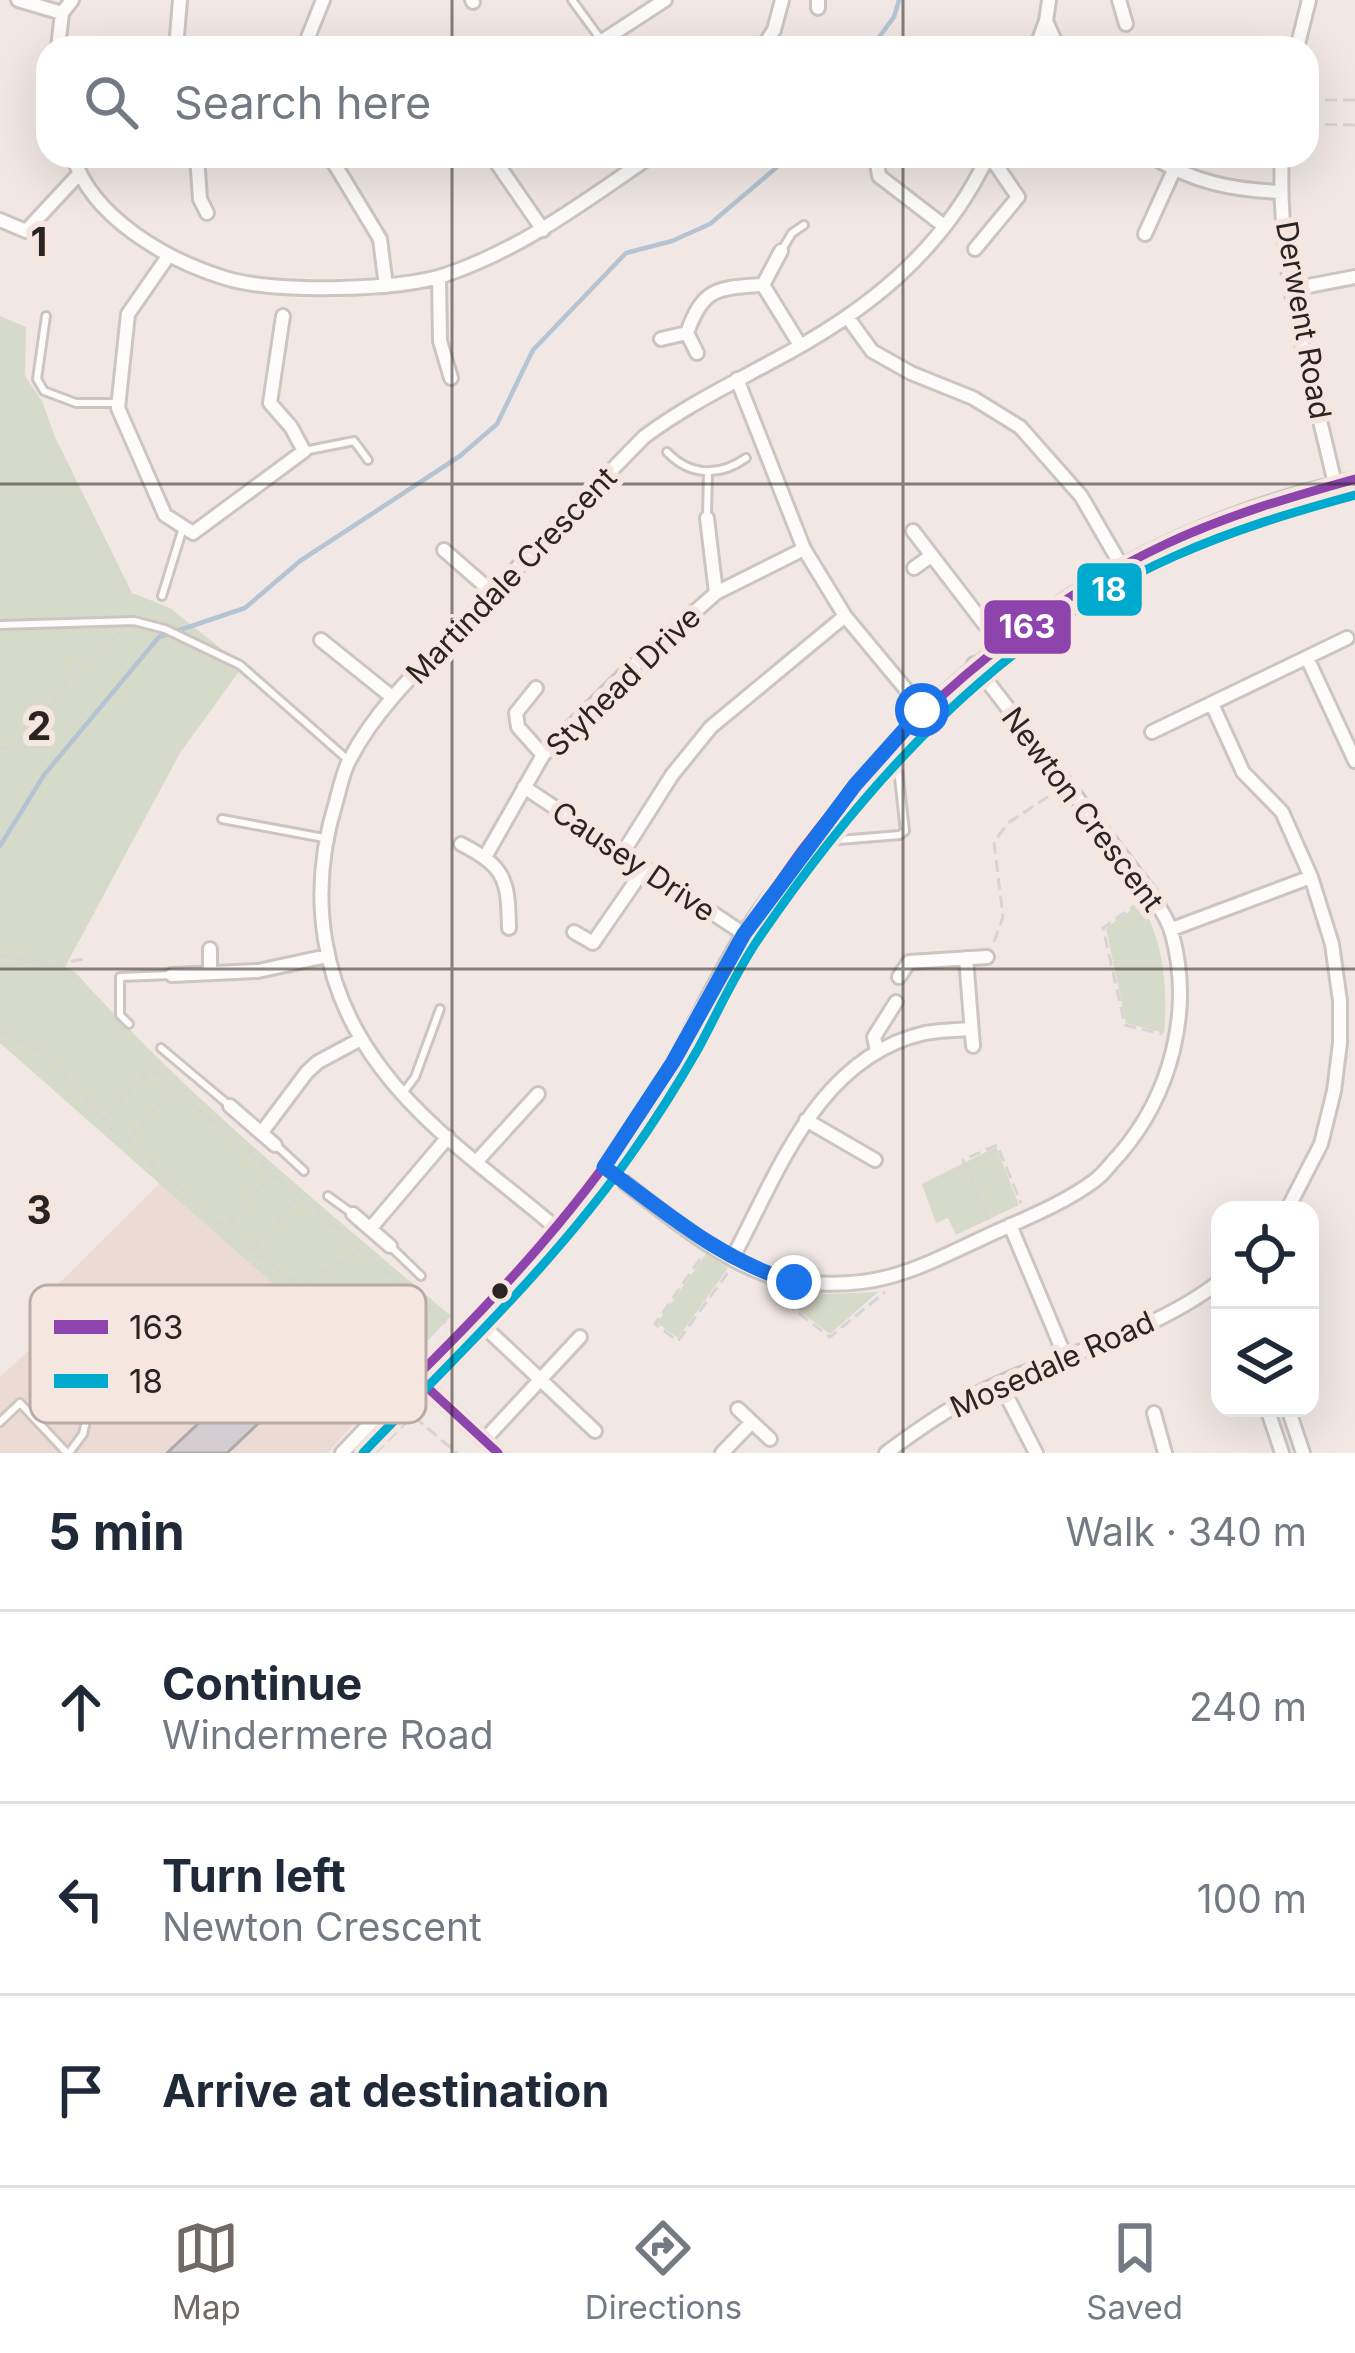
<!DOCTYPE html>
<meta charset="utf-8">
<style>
:root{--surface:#fff;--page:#f6f6f7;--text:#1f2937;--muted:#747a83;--line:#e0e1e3;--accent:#706966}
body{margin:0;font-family:Inter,sans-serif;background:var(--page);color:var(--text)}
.controls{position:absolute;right:36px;bottom:36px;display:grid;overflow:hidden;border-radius:24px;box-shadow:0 12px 48px #0002}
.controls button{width:108px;height:108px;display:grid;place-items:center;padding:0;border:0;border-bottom:3px solid var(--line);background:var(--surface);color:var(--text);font:60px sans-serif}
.stop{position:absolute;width:36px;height:36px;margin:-27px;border:9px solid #1a73e8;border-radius:50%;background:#fff}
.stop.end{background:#1a73e8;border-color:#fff;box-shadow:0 3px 12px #0008}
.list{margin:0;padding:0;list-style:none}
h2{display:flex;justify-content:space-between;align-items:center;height:156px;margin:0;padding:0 48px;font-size:51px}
h2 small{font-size:39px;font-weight:400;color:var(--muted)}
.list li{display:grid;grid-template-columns:78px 1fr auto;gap:36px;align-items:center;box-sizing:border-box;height:192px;padding:0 48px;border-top:3px solid var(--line)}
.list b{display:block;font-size:45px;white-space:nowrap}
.list p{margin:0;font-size:39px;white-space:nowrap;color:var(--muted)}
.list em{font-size:39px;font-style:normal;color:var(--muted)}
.icon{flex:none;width:66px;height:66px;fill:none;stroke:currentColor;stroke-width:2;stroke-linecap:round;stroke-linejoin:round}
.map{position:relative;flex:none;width:1355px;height:1453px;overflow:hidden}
.search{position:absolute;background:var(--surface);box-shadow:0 12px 48px #0002;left:36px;right:36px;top:36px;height:132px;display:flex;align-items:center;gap:30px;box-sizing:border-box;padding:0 42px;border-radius:36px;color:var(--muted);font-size:45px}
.sheet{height:732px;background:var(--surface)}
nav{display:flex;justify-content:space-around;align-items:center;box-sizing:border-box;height:168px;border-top:3px solid var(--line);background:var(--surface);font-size:33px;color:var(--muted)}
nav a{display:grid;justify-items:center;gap:6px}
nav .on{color:var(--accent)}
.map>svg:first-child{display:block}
.built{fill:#ecdbd4}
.green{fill:#d6dac9}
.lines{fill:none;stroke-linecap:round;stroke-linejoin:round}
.stream{stroke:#b4c4d3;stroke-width:4.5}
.building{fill:#d4ced2;stroke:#aea9aa;stroke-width:3}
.service-casing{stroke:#ccc5c2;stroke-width:12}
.minor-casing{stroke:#ccc5c2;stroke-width:18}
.path{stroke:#d8d4d4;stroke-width:3;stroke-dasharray:12 6;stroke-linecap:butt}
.service{stroke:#fdfcfb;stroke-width:6}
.minor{stroke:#fdfcfb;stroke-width:12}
.bus-1-casing{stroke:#f6e6e0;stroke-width:18}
.bus-2-casing{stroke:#f6e6e0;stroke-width:18}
.bus-1{stroke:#8e44ad;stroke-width:9}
.bus-2{stroke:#00a9ce;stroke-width:9}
.route{stroke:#1a73e8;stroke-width:15}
.grid{fill:none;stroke:#2a2422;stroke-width:3;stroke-opacity:0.55}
.bus-dot{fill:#2a2422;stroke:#f6e6e0;stroke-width:4.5}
.labels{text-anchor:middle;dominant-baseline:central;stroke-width:12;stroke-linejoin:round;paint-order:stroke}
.street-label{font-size:30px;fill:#2a2422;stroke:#f6e6e0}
.key{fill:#f6e6e0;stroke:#b9aca7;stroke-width:3}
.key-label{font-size:33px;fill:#2a2422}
.grid-label{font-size:39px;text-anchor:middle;font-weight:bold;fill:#2a2422;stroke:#f6e6e0;stroke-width:12;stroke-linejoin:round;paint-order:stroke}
.line-badge{stroke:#f6e6e0;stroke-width:4.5}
.badge-label{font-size:33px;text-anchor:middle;font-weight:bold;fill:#fff}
</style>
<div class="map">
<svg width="1355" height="1453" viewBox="0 0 1355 1453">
<rect width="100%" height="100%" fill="#f1e8e5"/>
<path class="built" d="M160,1183L301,1308L322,1297L402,1368L328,1453H0V1377L44,1336L27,1315Z"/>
<path class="green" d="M0,316L26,327L25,376L42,401L55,437L132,593L170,608L243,666L180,753L65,967L75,972C190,1099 321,1206 451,1316L402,1368L322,1297L301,1308L0,1043Z
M1141,903C1164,943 1168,987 1164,1033L1126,1023L1106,928Z
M996,1147L1019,1205L956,1235L948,1218L936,1223L922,1184Z
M706,1254L728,1268L678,1338L657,1323Z
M764,1284L825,1294L878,1292L830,1334Z"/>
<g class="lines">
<path class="stream" d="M871,48L894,17L899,0
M0,846L44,775L159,637L245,608L300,561L460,456L497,424L533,350L626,253L672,241L710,224L790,156"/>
</g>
<path class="building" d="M324,1305L352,1335L227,1453H167Z"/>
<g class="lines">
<g class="service-casing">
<path id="service" d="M572,0L602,41
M783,248L792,233L804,225
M46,316L37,379L44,391L76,403H117
M304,451L354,441L368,460
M667,452C690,476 719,477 746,458
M707,515L708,472
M162,596L182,531
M0,625L134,621L165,629L240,665L347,759
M222,819L324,838
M818,833L839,840L900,835L905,831L897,760L890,752
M129,1024L120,1015V977L172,975
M161,1048L230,1106
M403,1093L415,1077L440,1009
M276,1145L304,1171
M328,1196L353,1214
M390,1246L421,1276
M0,1422L20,1403L67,1453
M69,1453L83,1434L87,1416L46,1355L93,1304"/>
</g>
<g class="minor-casing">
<path id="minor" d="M18,0L62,13
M472,0L473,2
M1049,0L1046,21L1058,48
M1119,0L1126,24
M818,8V0
M58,48L62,13L72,0
M176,48L180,0
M307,48V40L323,0
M603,48L602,41L665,0
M762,48L774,30L782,0
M1036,48L1046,21
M1297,48L1309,0
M73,156C92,218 167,260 225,278C273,293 397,291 445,275C522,249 584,202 651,156
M197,156L200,199L207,213
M492,156L543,230
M876,156L879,176L944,226
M1151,156C1193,182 1232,190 1281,192
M1282,156C1276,265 1311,378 1335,484
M331,158L380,239L386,286
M0,220L26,231L79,174
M1145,234L1174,170
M975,249L1018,197L990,156
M169,255L128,314L118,408L165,515L193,533L304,451L291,427L270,403L283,316
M439,277L440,341L451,378
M763,285L781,251
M1293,289L1355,277
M848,318L872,351L911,373L973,398L1020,427L1081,496L1121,565
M661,339L687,333
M697,353L687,333C703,287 718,288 763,285L800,345
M737,379L804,549L845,616L923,710
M707,518L716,593
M913,531L999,643
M444,550L492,592
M914,568L931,556
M321,640L392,697
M1308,660L1355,761
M536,688L516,713L518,727L543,755
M1212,704L1243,772L1282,812L1311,877L1332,944L1340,1001V1043L1334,1091L1321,1144L1287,1210
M1152,732L1347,638
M524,787L744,934
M461,844C506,867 508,880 509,928
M622,854L672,775L711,727L845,616
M485,857L543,755L629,670L716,593L804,549
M1172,929L1311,877
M574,932L593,943L644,869
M210,949V973
M966,958L973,1046
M172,975L258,971L327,956
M899,977L909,962L987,957
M877,1051L874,1037L896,1002
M230,1106L275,1145
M806,1120L875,1160
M262,1132L307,1072L318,1062L361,1039
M477,1161L538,1094
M604,1167C658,1206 731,1275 798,1282C880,1291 918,1268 989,1235C1024,1219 1063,1204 1094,1181C1104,1174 1111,1163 1119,1155C1171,1095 1193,1011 1172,934C1169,920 1158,906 1151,894L974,664
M353,1214L390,1246
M1010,1225L1065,1356
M555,1227C497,1177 427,1130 381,1068C321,989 307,895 336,802C340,788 343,771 350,759C378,705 425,663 467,620C526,559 584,498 644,437C684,407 727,386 771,362C865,313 942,253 988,156
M370,1229L448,1137
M733,1257C779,1171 818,1057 925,1033C940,1030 956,1030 971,1029
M492,1334L595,1431
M416,1377L498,1453
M1000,1383L1036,1453
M1267,1408L1282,1453
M1288,1408L1303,1453
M738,1409L770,1439
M1154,1413L1165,1453
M484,1440L580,1337
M342,1453C431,1359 530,1271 605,1165C630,1131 654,1095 675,1059C699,1017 719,972 745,932C900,701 1078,542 1355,479
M722,1453L752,1422
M886,1453C924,1425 960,1400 1004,1381C1075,1351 1159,1329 1220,1281"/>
</g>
<path class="path" d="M1307,100H1355
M1307,124L1355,125
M0,749L23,742L77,668L121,632
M1140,902L1103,928L1125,1025L1162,1034
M994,942L1003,917L994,842L1008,823L1055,792
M0,955L55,964L84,959
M0,1031L39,1051L54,1063L103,1120L251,1251L301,1285L327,1294L370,1334L374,1401
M103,1120L151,1068L446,1323
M129,1140L172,1088
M988,1220L963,1160L997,1145L1021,1203
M227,1226L271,1175
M252,1250L297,1198
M700,1259L655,1324L678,1341L729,1271
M303,1284L357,1253
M770,1291L830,1337L885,1292
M1213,1304L1220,1314
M370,1334L406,1291
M375,1453L413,1416L457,1453"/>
<use href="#service" class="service"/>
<use href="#minor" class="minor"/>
<g class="bus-1-casing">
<path id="bus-1" d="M498,1453L416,1377C502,1292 585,1202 650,1099C702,1017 743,930 801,851C897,724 1021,612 1166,544C1227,515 1291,497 1355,479"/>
</g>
<g class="bus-2-casing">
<path id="bus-2" d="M363,1453C455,1357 552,1266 630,1156C654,1122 677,1086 698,1049C718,1012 735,973 759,938C865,783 1000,633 1175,556C1233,530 1293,512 1355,495"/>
</g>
<use href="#bus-1" class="bus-1"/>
<use href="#bus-2" class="bus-2"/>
</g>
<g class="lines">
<path class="route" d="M794,1282C721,1261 665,1211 604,1167L673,1062L744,934L855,785L922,710"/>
</g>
<path class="grid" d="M452,0V48M903,0V48M452,156V1453M903,156V1453M0,484H1355M0,969H1355"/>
<circle class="bus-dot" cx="500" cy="1291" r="10"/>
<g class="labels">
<g class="street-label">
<text transform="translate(1304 320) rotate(80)">Derwent Road</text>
<text transform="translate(511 575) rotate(-46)">Martindale Crescent</text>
<text transform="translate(623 681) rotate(-44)">Styhead Drive</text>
<text transform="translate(1083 809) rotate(53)">Newton Crescent</text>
<text transform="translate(634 861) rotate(34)">Causey Drive</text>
<text transform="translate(1052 1364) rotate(-24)">Mosedale Road</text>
</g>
</g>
<rect x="30" y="1285" width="396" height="138" rx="18" class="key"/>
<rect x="54" y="1320" width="54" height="14" fill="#8e44ad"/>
<rect x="54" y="1374" width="54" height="14" fill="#00a9ce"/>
<g class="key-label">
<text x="129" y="1339">163</text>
<text x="129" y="1393">18</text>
</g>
<g class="grid-label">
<text x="39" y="256">1</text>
<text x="39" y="740">2</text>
<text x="39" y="1224">3</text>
</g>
<g class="line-badge">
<rect x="1075" y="561" width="69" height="57" rx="12" fill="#00a9ce"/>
<rect x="982" y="598" width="91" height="58" rx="12" fill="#8e44ad"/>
</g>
<g class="badge-label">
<text x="1109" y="601">18</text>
<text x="1027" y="638">163</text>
</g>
</svg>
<div class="controls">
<button><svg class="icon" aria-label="locate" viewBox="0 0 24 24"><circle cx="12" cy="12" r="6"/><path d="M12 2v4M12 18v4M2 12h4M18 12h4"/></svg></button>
<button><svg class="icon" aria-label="layers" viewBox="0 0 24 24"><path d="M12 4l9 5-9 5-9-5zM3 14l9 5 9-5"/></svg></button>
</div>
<div class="stop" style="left:922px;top:710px"></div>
<div class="stop end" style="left:794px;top:1282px"></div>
<div class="search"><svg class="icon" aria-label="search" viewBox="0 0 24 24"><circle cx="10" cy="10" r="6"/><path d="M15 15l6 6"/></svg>Search here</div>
</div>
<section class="sheet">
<h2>5 min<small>Walk · 340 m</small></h2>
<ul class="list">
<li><svg class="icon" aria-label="ahead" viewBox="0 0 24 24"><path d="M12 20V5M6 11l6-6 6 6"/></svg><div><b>Continue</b><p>Windermere Road</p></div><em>240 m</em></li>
<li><svg class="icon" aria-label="left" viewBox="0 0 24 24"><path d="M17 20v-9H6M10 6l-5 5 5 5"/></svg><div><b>Turn left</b><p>Newton Crescent</p></div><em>100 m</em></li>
<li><svg class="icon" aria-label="arrive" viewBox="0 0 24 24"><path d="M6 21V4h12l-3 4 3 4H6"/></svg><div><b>Arrive at destination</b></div></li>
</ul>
</section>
<nav>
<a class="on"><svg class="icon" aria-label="map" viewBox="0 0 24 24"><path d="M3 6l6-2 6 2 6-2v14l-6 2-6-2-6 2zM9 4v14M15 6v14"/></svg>Map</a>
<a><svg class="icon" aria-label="directions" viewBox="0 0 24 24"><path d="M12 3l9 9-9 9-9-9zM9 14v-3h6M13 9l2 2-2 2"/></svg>Directions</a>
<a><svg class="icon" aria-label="saved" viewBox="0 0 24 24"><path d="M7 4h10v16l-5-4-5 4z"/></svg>Saved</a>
</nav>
